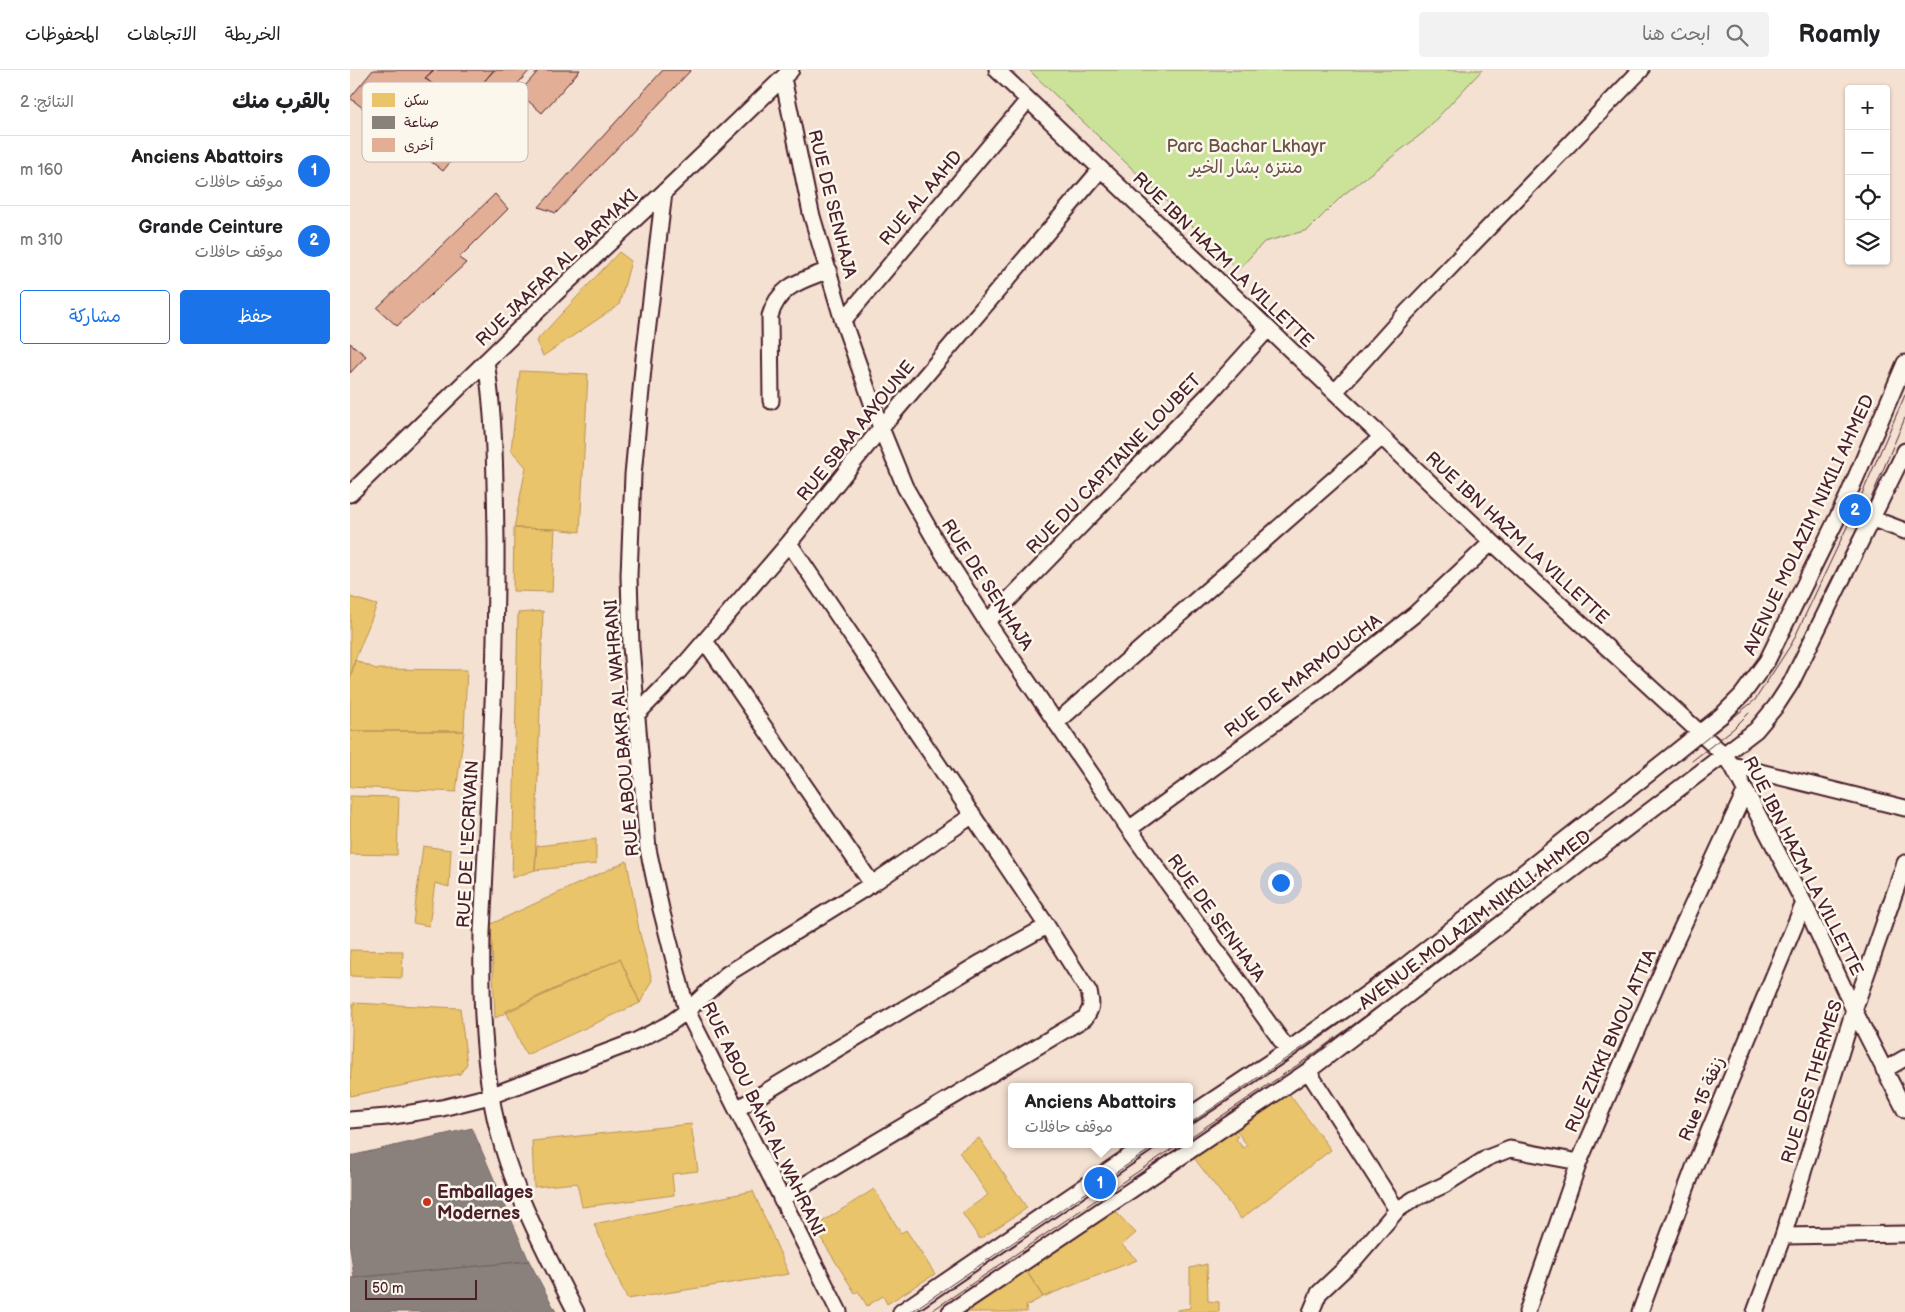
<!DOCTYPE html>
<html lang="ar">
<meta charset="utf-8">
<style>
:root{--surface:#fff;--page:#f2f2f2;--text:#202124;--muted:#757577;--line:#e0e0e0;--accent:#1a73e8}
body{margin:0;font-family:"Balsamiq Sans","Playpen Sans Arabic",sans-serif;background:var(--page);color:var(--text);direction:rtl}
.controls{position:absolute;right:15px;top:15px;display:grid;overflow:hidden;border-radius:5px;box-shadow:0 1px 4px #0004}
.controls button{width:45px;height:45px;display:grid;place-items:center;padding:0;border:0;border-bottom:1px solid var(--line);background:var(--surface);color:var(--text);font:25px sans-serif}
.scale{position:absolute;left:15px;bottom:12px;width:112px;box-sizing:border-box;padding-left:5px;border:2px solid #4a1f2b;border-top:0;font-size:14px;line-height:18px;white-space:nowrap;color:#4a1f2b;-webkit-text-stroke:4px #fbf7ec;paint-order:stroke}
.you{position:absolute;left:930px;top:812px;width:18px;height:18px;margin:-12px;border:4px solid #fff;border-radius:50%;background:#1a73e8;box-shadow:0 0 0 8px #1a73e833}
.badge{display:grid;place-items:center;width:32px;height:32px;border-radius:50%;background:var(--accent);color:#fff;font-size:16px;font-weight:700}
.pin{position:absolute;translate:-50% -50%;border:2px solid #fff;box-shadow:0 1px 5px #0006}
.popup{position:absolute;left:658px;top:1013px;width:185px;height:65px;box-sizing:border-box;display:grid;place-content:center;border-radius:5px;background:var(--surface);filter:drop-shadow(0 1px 4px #0005);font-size:16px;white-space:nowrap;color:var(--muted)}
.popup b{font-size:19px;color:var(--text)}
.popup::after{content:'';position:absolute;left:50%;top:100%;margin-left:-10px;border:10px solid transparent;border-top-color:var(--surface)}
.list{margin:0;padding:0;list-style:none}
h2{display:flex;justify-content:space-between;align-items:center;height:65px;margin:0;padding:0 20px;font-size:21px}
h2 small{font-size:16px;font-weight:400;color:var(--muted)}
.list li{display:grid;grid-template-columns:32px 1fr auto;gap:15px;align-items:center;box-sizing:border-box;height:70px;padding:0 20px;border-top:1px solid var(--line)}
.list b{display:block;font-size:19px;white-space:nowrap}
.list p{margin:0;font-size:16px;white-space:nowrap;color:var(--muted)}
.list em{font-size:16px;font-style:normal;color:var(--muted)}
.actions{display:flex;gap:10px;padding:15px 20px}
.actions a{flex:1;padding:11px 0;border:1px solid var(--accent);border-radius:5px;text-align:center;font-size:18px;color:var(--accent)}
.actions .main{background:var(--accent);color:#fff}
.icon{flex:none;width:28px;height:28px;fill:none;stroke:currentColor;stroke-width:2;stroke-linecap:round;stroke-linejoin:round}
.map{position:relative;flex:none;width:1555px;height:1242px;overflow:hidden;direction:ltr}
header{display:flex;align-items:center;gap:30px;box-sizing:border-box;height:70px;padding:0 25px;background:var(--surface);border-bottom:1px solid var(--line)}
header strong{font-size:24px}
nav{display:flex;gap:28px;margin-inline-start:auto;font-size:18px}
.search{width:350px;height:45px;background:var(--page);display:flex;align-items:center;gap:12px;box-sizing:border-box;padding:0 18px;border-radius:5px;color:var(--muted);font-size:19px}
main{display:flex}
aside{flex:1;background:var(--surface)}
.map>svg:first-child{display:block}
.green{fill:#cae399;stroke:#8a8162}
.homes{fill:#e9c46a;stroke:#b99257}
.industry{fill:#8a817c;stroke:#776464}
.building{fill:#e2ae95;stroke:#4a1f2b}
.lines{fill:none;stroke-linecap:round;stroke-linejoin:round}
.minor-casing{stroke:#4a1f2b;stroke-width:19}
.minor{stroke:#fbf7ec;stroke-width:15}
.tram{stroke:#4a1f2b;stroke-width:1}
.poi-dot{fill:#c8321e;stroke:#fbf7ec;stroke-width:2}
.labels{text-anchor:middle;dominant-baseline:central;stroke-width:5;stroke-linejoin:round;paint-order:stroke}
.park-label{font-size:18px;fill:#6a5046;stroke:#fbf7ec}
.street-label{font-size:18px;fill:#4a1f2b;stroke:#fbf7ec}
.poi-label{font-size:18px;font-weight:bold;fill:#4a1f2b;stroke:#fbf7ec;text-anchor:start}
.key{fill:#fbf7ec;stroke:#c6b6b2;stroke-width:1}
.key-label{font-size:14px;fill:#4a1f2b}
</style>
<header>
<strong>Roamly</strong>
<div class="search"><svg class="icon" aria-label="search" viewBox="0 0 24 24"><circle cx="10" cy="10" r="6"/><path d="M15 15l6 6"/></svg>ابحث هنا</div>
<nav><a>الخريطة</a><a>الاتجاهات</a><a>المحفوظات</a></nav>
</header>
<main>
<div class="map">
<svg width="1555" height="1242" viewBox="0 0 1555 1242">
<rect width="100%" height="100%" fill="#f4e1d2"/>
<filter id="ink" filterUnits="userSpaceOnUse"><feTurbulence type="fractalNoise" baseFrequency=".02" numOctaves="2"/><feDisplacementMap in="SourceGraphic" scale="10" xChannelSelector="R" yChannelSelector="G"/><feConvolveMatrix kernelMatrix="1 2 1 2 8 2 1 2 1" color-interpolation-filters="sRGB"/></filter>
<g filter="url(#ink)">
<path class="green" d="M679,0H1132L1074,62L993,125L958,160L914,172L888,200Z"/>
<path class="homes" d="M269,182L281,191L269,235L193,286L186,271Z
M170,301L238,304L230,462L205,459L164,458L176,397L161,380Z
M164,458L205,459L202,522L163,521Z
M0,527L27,535L5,590L0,610Z
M193,541L185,800L162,808L168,543Z
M5,590L26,599L117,600L114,661H0V610Z
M0,661H114L106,722L0,717Z
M0,726L49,727L47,785L0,784Z
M246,769V794L185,800L187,776Z
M73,776L101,780L99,817L85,813L79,856L63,853Z
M277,791L289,860L302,910L290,933L270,889L145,948L141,854Z
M0,880L53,881L52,908L0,906Z
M270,889L290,933L176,985L156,941Z
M3,933L110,938L117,994L110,1004L0,1026Z
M936,1020L981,1080L891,1149L844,1088L882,1059L888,1067L886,1069L893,1078L897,1075L885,1059Z
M341,1054L348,1101L322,1104L324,1125L232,1137L227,1113L184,1117L182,1071Z
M629,1068L677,1138L630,1169L612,1143L638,1125L609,1082Z
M524,1119L551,1163L556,1160L585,1204L537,1234L533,1226L517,1236L508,1221L505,1223L464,1157Z
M403,1121L439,1204L277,1229L244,1154Z
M763,1139L786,1163L772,1175L787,1190L693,1227L676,1200Z
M857,1194L858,1231L869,1232V1242H827V1240L840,1238V1198Z
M676,1200L693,1227L676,1236L677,1242H611Z"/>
<path class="industry" d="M122,1058L179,1191L4,1208L0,1178V1086Z
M179,1191L206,1242H0V1208Z"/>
<path class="building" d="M23,0H83L75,8L132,53L93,101L0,28Z
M84,0H144L111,38L75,8Z
M144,0H180L132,53L111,38Z
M189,0H230L192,43L169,23Z
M313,0H341L206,143L189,137Z
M145,124L158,139L109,188L116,193L47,256L27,238Z
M0,273L16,286L0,303Z"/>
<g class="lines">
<g class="minor-casing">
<path id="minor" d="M647,0L1142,472L1373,684L1382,695L1454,833L1504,940L1555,1040
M433,8L461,143L493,251L531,358L555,417L591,480L637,552L779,759L938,980
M314,122L294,288L283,405L279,505L281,576L298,779L311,839L337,941L489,1242
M493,251L678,30
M136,291C145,350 145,409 146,469C147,600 138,732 132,863C131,917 132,973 141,1026C153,1103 191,1174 226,1242
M985,322L1057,242L1291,0
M421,331L420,246C429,215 451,211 479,200
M0,424L206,223L314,122L441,0
M1523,449L1555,461
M637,552L861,322L917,260
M355,571L522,814
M287,644L329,601L439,473L531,358L751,99
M706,653L1032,367
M1382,695L1555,738
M779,759L971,619L1065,544L1142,472
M1534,1000L1555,988
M958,1001L1047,1140
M387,1039L632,892L697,856
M839,1046L938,980L1050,900L1321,686L1372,645L1392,625L1417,591L1497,428L1555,293
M0,1050L37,1047L92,1038L140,1026L286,971L319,954L337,941L377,904L522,814L623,745
M431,1129L735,948C742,938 742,934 739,922L697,856L439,473
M1433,1166L1555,1164
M551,1242L797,1074
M600,1242L958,1001L1406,660L1426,636L1441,613L1555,381
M961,1242L969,1223L1004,1190L1047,1140L1064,1129L1094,1115L1137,1088L1160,1079L1229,1092
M1177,1242L1229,1092L1321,881L1395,722
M1290,1242L1343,1100L1454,833
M1405,1242L1433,1166L1504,940L1555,793"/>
</g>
<use href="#minor" class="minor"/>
<path class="tram" d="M1470,532L1514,445L1555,348
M1342,691L1383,659L1399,643
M839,1054L1038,920L1291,721L1405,630L1442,573L1505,440L1555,325
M839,1068L958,988L1042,926L1139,850
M561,1242L808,1074
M580,1242L829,1074"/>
</g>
</g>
<circle class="poi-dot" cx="77" cy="1132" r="5"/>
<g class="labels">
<g class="park-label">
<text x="896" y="76">Parc Bachar Lkhayr<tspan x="896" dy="21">منتزه بشار الخير</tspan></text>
</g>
<g class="street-label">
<text transform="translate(571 128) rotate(-50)">RUE AL AAHD</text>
<text transform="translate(482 134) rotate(76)">RUE DE SENHAJA</text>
<text transform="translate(873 190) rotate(44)">RUE IBN HAZM LA VILLETTE</text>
<text transform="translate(207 198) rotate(-44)">RUE JAAFAR AL BARMAKI</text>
<text transform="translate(506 361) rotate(-51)">RUE SBAA AAYOUNE</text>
<text transform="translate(764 394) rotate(-46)">RUE DU CAPITAINE LOUBET</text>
<text transform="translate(1459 455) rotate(-65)">AVENUE MOLAZIM NIKILI AHMED</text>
<text transform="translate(1167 468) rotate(43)">RUE IBN HAZM LA VILLETTE</text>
<text transform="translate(637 515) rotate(57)">RUE DE SENHAJA</text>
<text transform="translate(953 606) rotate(-37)">RUE DE MARMOUCHA</text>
<text transform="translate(272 658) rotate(-95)">RUE ABOU BAKR AL WAHRANI</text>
<text transform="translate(118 774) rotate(-87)">RUE DE L'ECRIVAIN</text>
<text transform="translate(1453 796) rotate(63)">RUE IBN HAZM LA VILLETTE</text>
<text transform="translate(866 848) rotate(54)">RUE DE SENHAJA</text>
<text transform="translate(1125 850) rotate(-37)">AVENUE MOLAZIM NIKILI AHMED</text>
<text transform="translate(1261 971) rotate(-66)">RUE ZIKKI BNOU ATTIA</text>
<text transform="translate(1462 1012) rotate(-73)">RUE DES THERMES</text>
<text transform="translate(1352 1029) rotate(-67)">Rue 15 زنقة</text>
<text transform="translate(413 1049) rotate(64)">RUE ABOU BAKR AL WAHRANI</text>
</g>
<g class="poi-label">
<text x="87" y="1122">Emballages<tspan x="87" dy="21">Modernes</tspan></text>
</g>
</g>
<rect x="12" y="12" width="166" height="80" rx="8" class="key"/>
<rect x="22" y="23" width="23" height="14" fill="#e9c46a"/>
<rect x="22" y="46" width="23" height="13" fill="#8a817c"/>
<rect x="22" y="68" width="23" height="14" fill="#e2ae95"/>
<g class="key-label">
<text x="54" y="35">سكن</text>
<text x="54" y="57">صناعة</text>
<text x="54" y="80">أخرى</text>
</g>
</svg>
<div class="controls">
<button>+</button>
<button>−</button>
<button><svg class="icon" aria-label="locate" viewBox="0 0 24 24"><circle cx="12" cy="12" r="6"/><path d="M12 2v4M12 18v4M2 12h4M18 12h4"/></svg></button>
<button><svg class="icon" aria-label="layers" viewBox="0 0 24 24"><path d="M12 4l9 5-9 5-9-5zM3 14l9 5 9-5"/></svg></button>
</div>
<div class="scale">50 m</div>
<div class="you"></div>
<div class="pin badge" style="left:750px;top:1113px">1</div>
<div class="popup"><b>Anciens Abattoirs</b>موقف حافلات</div>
<div class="pin badge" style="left:1505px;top:440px">2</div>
</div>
<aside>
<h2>بالقرب منك<small>النتائج: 2</small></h2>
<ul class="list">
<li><span class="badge">1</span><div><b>Anciens Abattoirs</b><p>موقف حافلات</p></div><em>160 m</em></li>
<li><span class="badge">2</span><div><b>Grande Ceinture</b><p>موقف حافلات</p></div><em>310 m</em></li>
</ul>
<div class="actions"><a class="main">حفظ</a><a>مشاركة</a></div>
</aside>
</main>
